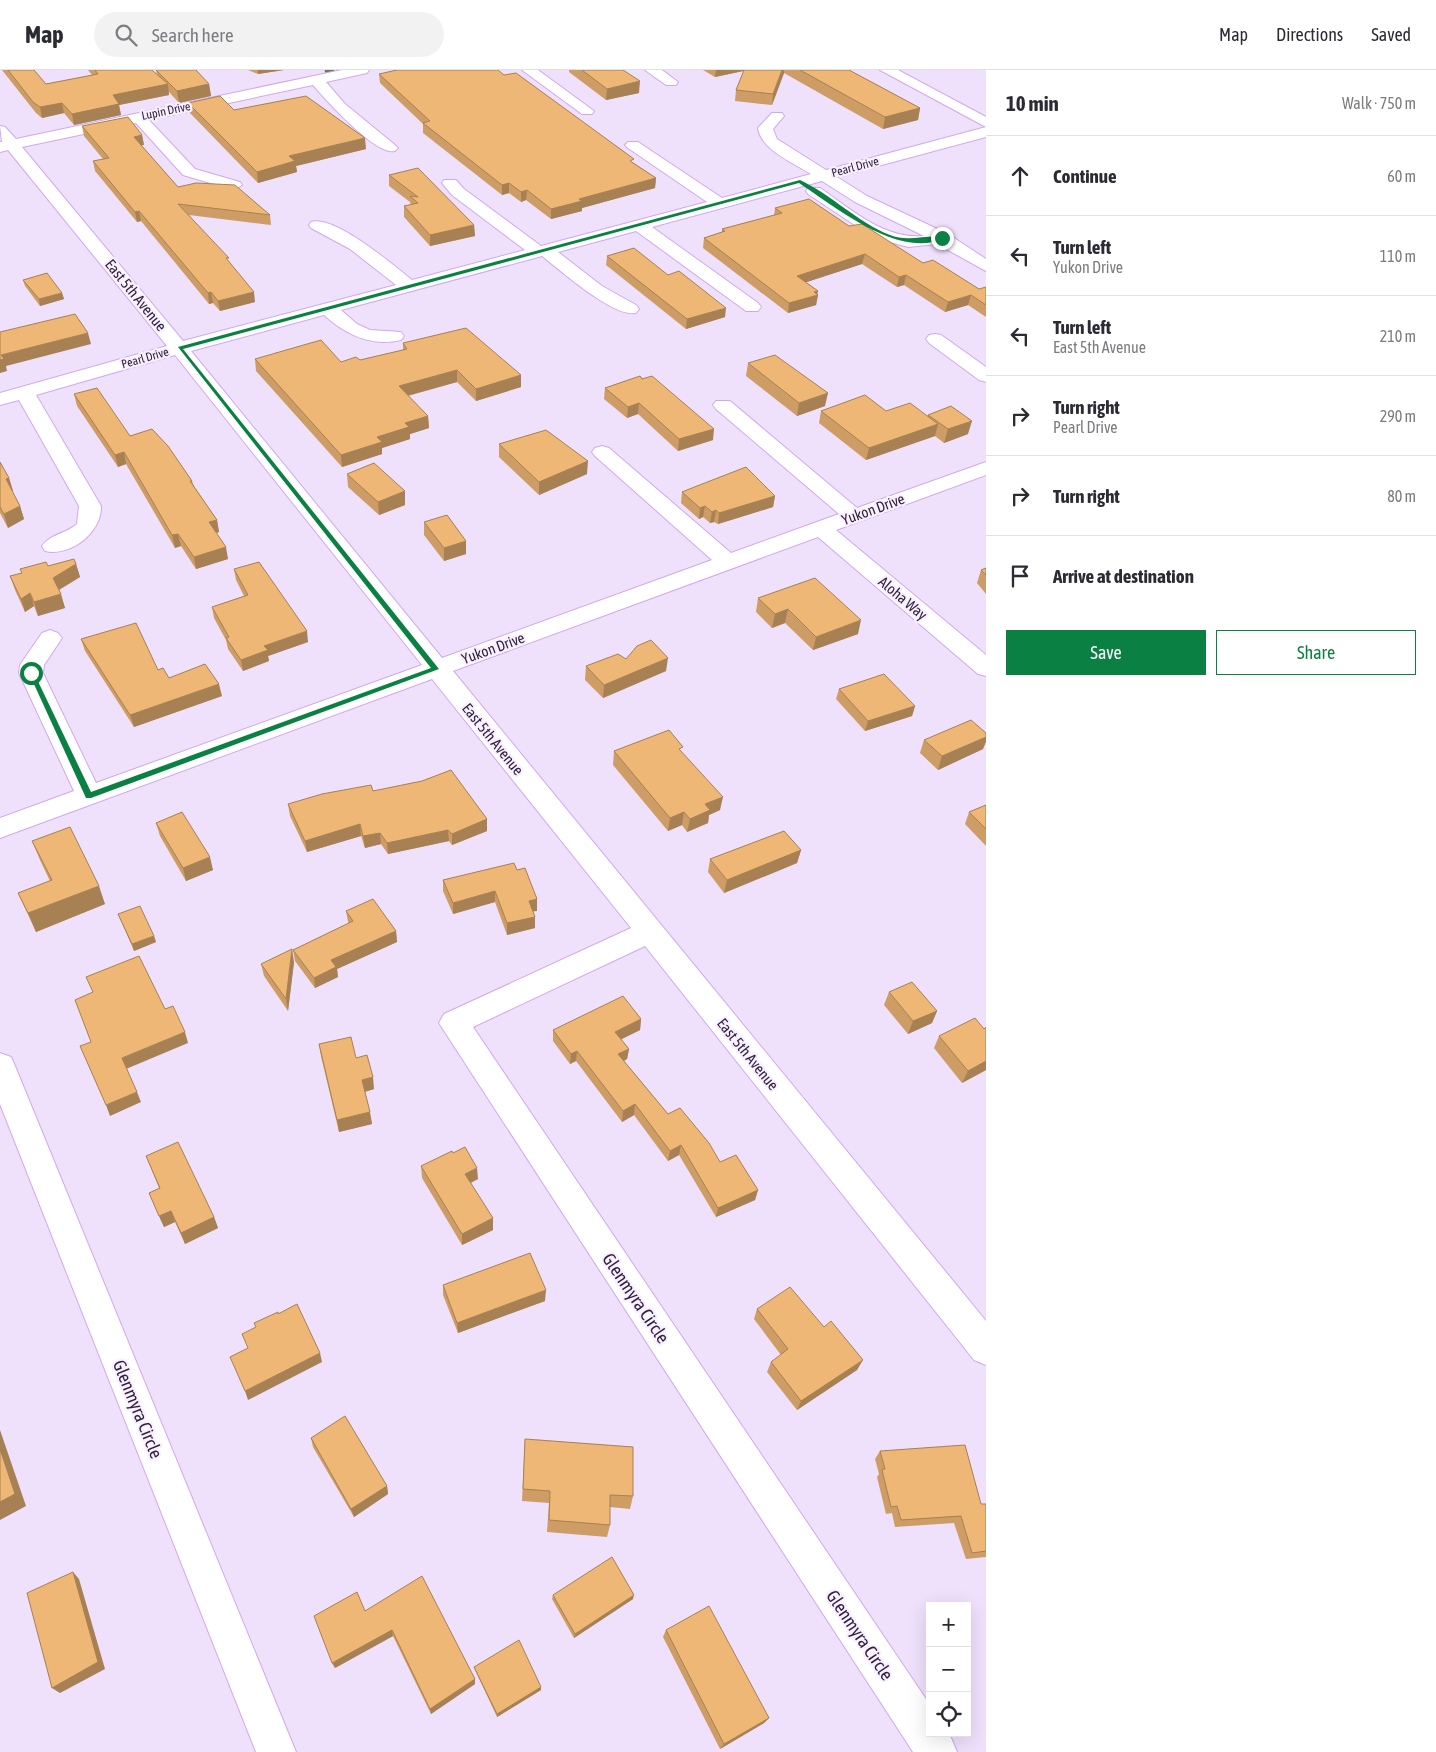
<!DOCTYPE html>
<meta charset="utf-8">
<style>
:root{--surface:#fff;--page:#f2f2f3;--text:#2b2b33;--muted:#7c7c81;--line:#e1e1e2;--accent:#0b8043}
body{margin:0;font-family:"Asap Condensed",sans-serif;background:var(--page);color:var(--text)}
.controls{position:absolute;right:15px;bottom:15px;display:grid;overflow:hidden;border-radius:0px;box-shadow:0 5px 20px #0002}
.controls button{width:45px;height:45px;display:grid;place-items:center;padding:0;border:0;border-bottom:1px solid var(--line);background:var(--surface);color:var(--text);font:25px sans-serif}
.stop{position:absolute;width:15px;height:15px;margin:-11px;border:4px solid #0b8043;border-radius:50%;background:#fff}
.stop.end{background:#0b8043;border-color:#fff;box-shadow:0 1px 5px #0008}
.list{margin:0;padding:0;list-style:none}
h2{display:flex;justify-content:space-between;align-items:center;height:65px;margin:0;padding:0 20px;font-size:21px}
h2 small{font-size:16px;font-weight:400;color:var(--muted)}
.list li{display:grid;grid-template-columns:32px 1fr auto;gap:15px;align-items:center;box-sizing:border-box;height:80px;padding:0 20px;border-top:1px solid var(--line)}
.list b{display:block;font-size:19px;white-space:nowrap}
.list p{margin:0;font-size:16px;white-space:nowrap;color:var(--muted)}
.list em{font-size:16px;font-style:normal;color:var(--muted)}
.actions{display:flex;gap:10px;padding:15px 20px}
.actions a{flex:1;padding:11px 0;border:1px solid var(--accent);border-radius:0px;text-align:center;font-size:18px;color:var(--accent)}
.actions .main{background:var(--accent);color:#fff}
.icon{flex:none;width:28px;height:28px;fill:none;stroke:currentColor;stroke-width:2;stroke-linecap:round;stroke-linejoin:round}
.map{position:relative;flex:none;width:986px;height:1682px;overflow:hidden}
header{display:flex;align-items:center;gap:30px;box-sizing:border-box;height:70px;padding:0 25px;background:var(--surface);border-bottom:1px solid var(--line)}
header strong{font-size:24px}
nav{display:flex;gap:28px;margin-inline-start:auto;font-size:18px}
.search{width:350px;height:45px;background:var(--page);display:flex;align-items:center;gap:12px;box-sizing:border-box;padding:0 18px;border-radius:28px;color:var(--muted);font-size:19px}
main{display:flex}
aside{flex:1;background:var(--surface)}
.map>svg:first-child{display:block}
.lines{fill:none;stroke-linecap:round;stroke-linejoin:round}
.stream{stroke:#6a7b56;stroke-width:4.5}
.minor-casing{stroke:#cfa9ed;stroke-width:2}
.minor{fill:#fff;fill-rule:evenodd}
.wall{fill:#cd9d65}
.shaded-wall{fill:#a78053}
.building{fill:#eeb776;stroke:#a78053}
.route{fill:#0b8043}
.labels{text-anchor:middle;dominant-baseline:central;stroke-width:4.5;stroke-linejoin:round;paint-order:stroke}
.far-street-label{font-size:12px;fill:#2e1f3a;stroke:#f8f0ff}
.street-label{font-size:15px;fill:#2e1f3a;stroke:#f8f0ff}
.near-street-label{font-size:18px;fill:#2e1f3a;stroke:#f8f0ff}
</style>
<header>
<strong>Map</strong>
<div class="search"><svg class="icon" aria-label="search" viewBox="0 0 24 24"><circle cx="10" cy="10" r="6"/><path d="M15 15l6 6"/></svg>Search here</div>
<nav><a>Map</a><a>Directions</a><a>Saved</a></nav>
</header>
<main>
<div class="map">
<svg width="986" height="1682" viewBox="0 0 986 1682">
<rect width="100%" height="100%" fill="#efe0fc"/>
<g class="lines">
<path class="stream" d="M327,1L332,0"/>
<g class="minor-casing">
<path id="minor" d="M342,0H369L367,3L326,12L345,34L395,75L398,78L395,81C376,86 326,30 313,15L149,50L195,99L240,112L242,115L234,120L183,105L136,53L22,77L183,271L396,215L350,179L311,158L309,155L311,152C335,145 393,195 412,210L525,180L452,125L442,113L444,110H456L464,119L541,176L707,132L628,78L625,75L628,72H638L722,128L811,104C794,93 761,80 758,58L772,43H782L784,46L773,59L777,69L826,100L986,57V67L837,107L867,126L948,164L986,189V201L937,174L908,177L873,167L808,124L806,121L808,118H820C851,139 884,170 924,166L855,132L822,111L652,157L758,233L761,237L758,241H746L636,161L558,182L602,216L636,235L639,239L636,243C614,248 560,200 542,186L341,240L357,254L370,260L401,262L404,266L401,270C371,277 346,265 324,245L191,281L442,588L712,490L595,386L592,382L595,378L602,376L609,378L731,483L839,444L716,339L713,335L716,331H730L857,438L986,392V405L836,460L986,585V606L978,604L818,467L453,601L986,1251V1295L974,1290L645,876L473,957L930,1635V1663H949L957,1682H913L439,953L444,944L631,858L432,609L0,768V748L74,721L19,603L20,595L42,563L50,560L58,563L62,568L44,595L43,603L96,713L422,595L175,285L36,325L101,436C102,462 71,487 45,481L42,476C49,465 67,463 77,454L79,436L19,330L0,335V323L167,276L8,80L0,82V72H2L0,56L5,57L16,69Z
M522,0H538L594,41L592,44H582Z
M645,0H662L678,12L676,15H666Z
M880,0H898L986,47V57Z
M935,264L941,265L986,297V312L979,310L929,273L926,269L929,265Z
M0,983L11,987L15,996L296,1682H256L0,1034Z"/>
</g>
<use href="#minor" class="minor"/>
</g>
<path class="wall" d="M2,0H34L46,14L92,5L88,0H152L157,5L156,0L209,14L211,26L179,33L169,22V25L119,35L121,45L74,55L64,43L42,48L36,43Z
M248,0H284L258,4Z
M569,0H623L639,23L606,30L569,2Z
M703,0H849L920,38L918,50L883,59L784,3L772,35L735,31L736,20L744,1L715,7Z
M379,4L634,93L656,108L655,118L582,138V141L551,149L526,130L521,132L509,123L502,125L423,63V54L380,13Z
M188,33L234,40L366,79L296,96L297,102L258,113L190,43Z
M82,56L142,65L144,75H141L178,117L270,145L271,155L189,145L230,193L255,232L220,241L213,233L209,234L141,151L137,152L95,101L93,91L103,89L84,66Z
M389,105L474,155L475,166L430,176L404,147V136L411,135L410,132L389,116Z
M775,138L849,156L923,193L979,219L986,217V247L968,235L945,242L904,215L897,217L862,194L806,212L818,221L817,224L818,225L816,235L788,243L703,178L704,168L722,162V159L774,145Z
M607,186L668,205L725,247L686,259L606,195Z
M23,210L62,223L64,229L40,236L25,216Z
M403,273L521,317L476,331L457,312L408,326L428,346L429,358L410,364V369L382,378V384L342,397L256,301L255,289L341,292L360,290L403,280Z
M748,293L825,336L797,346L746,306Z
M640,306L713,370L678,381L638,344L627,348L604,329L605,318Z
M74,324L130,366L192,411L194,416L217,450L219,462L216,463L228,489L196,499L181,476L175,478L126,394L118,397L77,336Z
M821,341H886L927,346L928,345L968,364L944,373L935,366L866,390L819,353Z
M499,374L587,404L539,425L499,387Z
M0,392L9,408L13,421H12L20,436L24,449L8,458L0,443Z
M347,404L405,435L379,445L348,417Z
M682,422L775,426L773,437L718,454L714,452L710,453L703,447L699,449L681,433Z
M424,452L466,484L444,491L424,465Z
M76,494L80,507L59,520L65,538L38,546L34,536L25,542L15,520L10,506L22,503L20,499Z
M986,498V524L977,513L981,500Z
M234,499L308,572L268,586L269,591L243,601L228,579L226,570L214,548L212,537L244,526L236,510Z
M758,528L858,564L813,580L785,553L772,558L756,542Z
M81,569L158,600L169,608L222,626L134,657L85,581Z
M626,589L666,601L603,628L585,610L586,596Z
M839,619L915,636L912,646L865,661L836,629Z
M924,670L983,679L938,700L920,683Z
M614,681L682,683L720,740L709,745L708,753L687,762L682,755L668,761L613,695Z
M373,721L487,749V761L452,775L449,771L388,784L381,774L365,778L361,766L307,782L290,746L288,734Z
M986,735V776L965,754L969,742Z
M156,753L213,800L186,811L160,766Z
M32,771L105,834L36,862L18,823L50,811L40,790Z
M801,780L797,793L724,823L708,802L710,789Z
M517,800L537,841H533L535,847V858L507,865L495,832L453,844L443,821V810Z
M346,841L396,861L397,872L337,899L338,907L315,918L295,891L293,880L349,853L348,852Z
M118,844L154,866L156,872L134,881Z
M294,892L288,941L264,906L261,894Z
M889,922L937,941L932,953L908,964L884,935Z
M641,949L640,960L621,969L629,979L627,989L624,991L668,1044L720,1092L758,1120L755,1130L716,1147L679,1085L668,1091L634,1045L622,1052L576,991L570,994L553,971V960Z
M984,959L986,1000L962,1013L934,978L939,966Z
M319,974L356,988L374,1019L365,1022L372,1054L339,1062L321,986Z
M146,1086L214,1147L218,1158L185,1174L175,1152L164,1157L149,1123L159,1118Z
M421,1096L478,1109L471,1113L493,1160L462,1175L422,1108Z
M443,1215L545,1231L458,1263L443,1225Z
M757,1239L857,1300L797,1340L767,1302L771,1292L781,1285L754,1249Z
M311,1368L387,1416L388,1424L354,1447L313,1377Z
M525,1369L633,1426L630,1439L610,1437V1455L607,1467L547,1462L549,1433L522,1431Z
M880,1381L981,1434H986V1487L966,1489L954,1453L895,1457L892,1443L886,1444L877,1407L879,1404L875,1389Z
M553,1525L633,1529L574,1568L552,1529Z
M365,1541L475,1609V1614L431,1644L393,1566L335,1598Z
M666,1560L769,1648L764,1653L720,1679L663,1567Z
M474,1597L541,1620L497,1647L475,1600Z"/>
<path class="shaded-wall" d="M258,0H284L258,4Z
M716,0H747L715,7Z
M782,0H784V3L772,35L773,24Z
M640,11L639,23L606,30L607,19Z
M168,14L169,25L119,35L121,45L74,55L72,44L113,25Z
M209,14L211,26L179,33L177,21Z
M62,33L64,43L42,48L40,37Z
M920,38L918,50L883,59L885,47Z
M142,65L144,75L136,76L134,67Z
M365,68L366,79L296,96L297,102L258,113L257,102L289,86Z
M656,108L655,118L582,138V141L551,149V139L579,129Z
M509,113V123L502,125V115Z
M527,120L526,130L521,132V122Z
M139,141L141,151L137,152L135,142Z
M474,155L475,166L430,176V165Z
M865,184L862,194L795,216L797,206Z
M906,205L904,215L897,217L899,207Z
M818,221L817,225H818L816,235L788,243L789,233Z
M211,222L213,233L209,234L208,223Z
M254,222L255,232L220,241L218,231Z
M62,223L64,229L40,236L39,229Z
M971,225L968,235L945,242L948,232Z
M726,238L725,247L686,259L687,249Z
M88,263L91,274L6,296L7,301L0,303V290L1,285Z
M457,300V312L399,328V316Z
M521,305V317L476,331V319Z
M828,323L825,336L797,346L799,333Z
M639,333L638,344L627,348L628,337Z
M428,346L429,358L410,364V369L382,378V384L342,397L341,385L405,353Z
M972,351L968,364L944,373L948,359Z
M938,354L935,366L866,390L869,378Z
M714,359L713,370L678,381L679,369Z
M124,382L126,394L118,397L115,385Z
M588,391L587,404L539,425V412Z
M9,408L13,421L10,422L6,409Z
M405,421V435L379,445L378,432Z
M775,426L773,437L718,454L719,443Z
M20,436L24,449L8,458L4,444Z
M705,436L703,447L699,449L700,438Z
M716,440L714,452L710,453L712,442Z
M217,450L219,462L211,465L209,452Z
M178,464L181,476L175,478L172,465Z
M466,471V484L444,491V478Z
M226,477L228,489L196,499L194,487Z
M76,494L80,507L57,521L53,508Z
M30,523L34,536L25,542L21,529Z
M61,524L65,538L38,546L34,532Z
M788,539L785,553L772,558L775,544Z
M861,550L858,564L813,580L816,567Z
M307,561L308,572L268,586L269,591L243,601L241,590L264,576Z
M668,588L666,601L603,628L604,615Z
M219,614L222,626L134,657L130,645Z
M915,636L912,646L865,661L868,651Z
M986,667V672L983,679L938,700L942,686Z
M723,727L720,740L709,745L708,753L687,762L690,749L705,734Z
M684,742L682,755L668,761L670,748Z
M487,749V761L452,775V764Z
M360,754L361,766L307,782L305,771Z
M448,760L449,771L388,784L387,773Z
M380,763L381,774L365,778L363,766Z
M801,780L797,793L724,823L727,810Z
M210,787L213,800L186,811L183,798Z
M99,816L105,834L36,862L28,843Z
M495,821V832L453,844V833Z
M537,829V841L528,842L529,831Z
M535,847V858L507,865V853Z
M396,861L397,872L337,899L338,907L315,918L314,908L331,890Z
M154,866L156,872L134,881L132,874Z
M292,879L294,892L288,941L286,929Z
M937,941L932,953L908,964L913,951Z
M641,949L640,960L614,973L615,962Z
M185,962L188,973L126,999L122,988Z
M629,979L627,989L616,995L618,984Z
M577,981L576,991L570,994L571,984Z
M986,991V1000L962,1013L968,1001Z
M373,1007L374,1019L364,1022L362,1010Z
M137,1022L141,1032L110,1046L106,1035Z
M635,1034L634,1045L622,1052L623,1041Z
M370,1042L372,1054L339,1062L337,1050Z
M681,1075L679,1085L668,1091L670,1081Z
M477,1098L478,1109L465,1115V1104Z
M758,1120L755,1130L716,1147L718,1138Z
M171,1141L175,1152L164,1157L159,1146Z
M214,1147L218,1158L185,1174L181,1163Z
M493,1148V1160L462,1175V1164Z
M546,1220L545,1231L458,1263L457,1253Z
M320,1283L322,1292L248,1330L245,1321Z
M863,1290L857,1300L797,1340L801,1331Z
M0,1360L26,1436L0,1450Z
M387,1416L388,1424L354,1447L351,1439Z
M73,1502L79,1509L105,1599L60,1623L52,1618Z
M634,1525L633,1529L574,1568L575,1564Z
M392,1560L393,1566L335,1598L332,1593Z
M475,1609V1614L431,1644L430,1639Z
M541,1617V1620L497,1647V1644Z
M769,1648L764,1653L720,1679L724,1674Z"/>
<path class="building" d="M8,0H34L46,14L98,4L95,0H152L168,14L113,25L119,34L72,44L62,33L40,37L33,32Z
M156,0H196L209,14L177,21Z
M397,0H498L504,5L516,3L634,89L630,91L656,108L579,129L582,131L551,139L527,120L521,122L509,113L502,115L423,53L430,51L379,4Z
M582,0H623L640,11L607,19Z
M744,0H782L773,24L736,20Z
M800,0H849L920,38L885,47Z
M220,26L234,40L306,26L365,68L289,86L295,91L257,102L188,33Z
M128,47L142,65L134,67L178,117L196,113L235,115L270,145L178,134L229,188H226L254,222L218,231L211,222L208,223L139,141L135,142L93,91L109,88L82,56Z
M418,98L474,155L430,165L404,136L418,133L410,126L418,127L389,105Z
M809,129L849,156L862,154L923,193L933,190L979,219L986,217V235L971,225L948,232L906,205L899,207L865,184L797,206L818,221L814,222L818,225L789,233L704,168L725,161L722,159L782,143L775,138Z
M634,178L668,205L679,201L726,238L687,249L607,186Z
M47,203L62,223L39,229L23,210Z
M75,244L88,263L1,285L4,289L0,290V262Z
M466,258L521,305L476,319L457,300L399,316L428,346L405,353L409,357L377,367L382,372L341,385L255,289L321,270L341,292L356,287L360,290L407,279L403,273Z
M775,285L828,323L799,333L748,293Z
M640,306L642,309L652,306L714,359L679,369L639,333L628,337L605,318Z
M97,318L130,366L152,359L168,376L192,411H190L217,450L209,452L226,477L194,487L178,464L172,465L124,382L115,385L74,324Z
M865,325L886,341L910,333L938,354L869,378L821,341Z
M951,336L972,351L948,359L928,345Z
M546,360L588,391L539,412L499,374Z
M0,392L9,408L6,409L20,436L4,444L0,437Z
M374,393L405,421L378,432L347,404Z
M746,397L775,426L719,443L716,440L712,442L705,436L700,438L682,422L697,416Z
M447,445L466,471L444,478L424,452Z
M74,489L76,494L53,508L61,524L34,532L30,523L21,529L10,506L22,503L20,499L46,492L48,496Z
M259,492L307,561L264,576L268,580L241,590L226,568L229,567L212,537L248,525L234,499Z
M986,498V505L981,500Z
M815,508L861,550L816,567L788,539L775,544L758,528Z
M136,553L158,600L163,598L169,608L205,594L219,614L130,645L81,569Z
M651,570L668,588L604,615L586,596L618,584L626,589L637,576Z
M884,604L915,636L868,651L839,619Z
M971,650L986,663V667L942,686L924,670Z
M669,660L683,677L679,679L723,727L705,734L710,740L690,749L684,742L670,748L614,681Z
M451,700L487,749L452,764L448,760L387,773L380,763L363,766L360,754L305,771L288,734L322,724L371,715L373,721L422,711Z
M986,735V759L969,742Z
M182,742L210,787L183,798L156,753Z
M70,757L99,816L28,843L18,823L52,810L32,771Z
M784,761L801,780L727,810L710,789Z
M514,793L517,800L525,798L537,829L529,831L535,847L507,853L495,821L453,833L443,810Z
M373,829L396,861L331,890L336,897L314,908L293,880L353,851L346,841Z
M140,836L154,866L132,874L118,844Z
M292,879L286,929L261,894Z
M139,886L165,939L173,936L185,962L122,988L137,1022L106,1035L80,976L91,972L75,930L93,922L86,907Z
M912,912L937,941L913,951L889,922Z
M623,926L641,949L615,962L629,979L618,984L668,1044L680,1038L709,1073L720,1092L736,1085L758,1120L718,1138L681,1075L670,1081L635,1034L623,1041L577,981L571,984L553,960Z
M975,948L984,959L986,957V991L968,1001L939,966Z
M351,967L356,988L367,985L373,1007L362,1010L370,1042L337,1050L319,974Z
M178,1072L214,1147L181,1163L171,1141L159,1146L149,1123L160,1118L146,1086Z
M465,1077L477,1098L465,1104L493,1148L462,1164L421,1096L452,1081L453,1083Z
M530,1183L546,1220L457,1253L443,1215Z
M790,1217L824,1257L831,1251L863,1290L801,1331L771,1292L788,1279L757,1239Z
M297,1234L320,1283L245,1321L230,1287L248,1278L242,1264L256,1257L254,1253L278,1242V1244Z
M345,1346L387,1416L351,1439L311,1368Z
M525,1369L633,1377V1426L610,1425V1455L549,1450L550,1421L523,1419Z
M965,1375L981,1434H986V1481L972,1483L961,1446L901,1450L897,1436L891,1437L882,1400L885,1399L880,1381Z
M0,1379L15,1424L0,1432Z
M612,1487L634,1525L575,1564L553,1525Z
M73,1502L98,1592L52,1618L27,1523Z
M422,1506L475,1609L430,1639L392,1560L332,1593L314,1546L357,1522L365,1541Z
M709,1536L769,1648L724,1674L666,1560Z
M519,1570L541,1617L497,1644L474,1597Z"/>
<path class="route" d="M800,110C832,125 857,152 890,165C908,173 932,163 944,168C900,190 835,137 799,113L183,279L439,599L91,728H86L28,601L34,603L91,722L431,598L178,277Z"/>
<g class="labels">
<g class="far-street-label">
<text transform="translate(166 41) rotate(-12)">Lupin Drive</text>
<text transform="translate(855 97) rotate(-15)">Pearl Drive</text>
<text transform="translate(145 288) rotate(-16)">Pearl Drive</text>
</g>
<g class="street-label">
<text transform="translate(136 225) rotate(51)">East 5th Avenue</text>
<text transform="translate(873 439) rotate(-20)">Yukon Drive</text>
<text transform="translate(903 528) rotate(40)">Aloha Way</text>
<text transform="translate(493 578) rotate(-20)">Yukon Drive</text>
<text transform="translate(493 669) rotate(51)">East 5th Avenue</text>
<text transform="translate(748 984) rotate(51)">East 5th Avenue</text>
</g>
<g class="near-street-label">
<text transform="translate(636 1228) rotate(56)">Glenmyra Circle</text>
<text transform="translate(138 1339) rotate(68)">Glenmyra Circle</text>
<text transform="translate(860 1565) rotate(56)">Glenmyra Circle</text>
</g>
</g>
</svg>
<div class="controls">
<button>+</button>
<button>−</button>
<button><svg class="icon" aria-label="locate" viewBox="0 0 24 24"><circle cx="12" cy="12" r="6"/><path d="M12 2v4M12 18v4M2 12h4M18 12h4"/></svg></button>
</div>
<div class="stop" style="left:31px;top:603px"></div>
<div class="stop end" style="left:942px;top:168px"></div>
</div>
<aside>
<h2>10 min<small>Walk · 750 m</small></h2>
<ul class="list">
<li><svg class="icon" aria-label="ahead" viewBox="0 0 24 24"><path d="M12 20V5M6 11l6-6 6 6"/></svg><div><b>Continue</b></div><em>60 m</em></li>
<li><svg class="icon" aria-label="left" viewBox="0 0 24 24"><path d="M17 20v-9H6M10 6l-5 5 5 5"/></svg><div><b>Turn left</b><p>Yukon Drive</p></div><em>110 m</em></li>
<li><svg class="icon" aria-label="left" viewBox="0 0 24 24"><path d="M17 20v-9H6M10 6l-5 5 5 5"/></svg><div><b>Turn left</b><p>East 5th Avenue</p></div><em>210 m</em></li>
<li><svg class="icon" aria-label="right" viewBox="0 0 24 24"><path d="M7 20v-9h11M14 6l5 5-5 5"/></svg><div><b>Turn right</b><p>Pearl Drive</p></div><em>290 m</em></li>
<li><svg class="icon" aria-label="right" viewBox="0 0 24 24"><path d="M7 20v-9h11M14 6l5 5-5 5"/></svg><div><b>Turn right</b></div><em>80 m</em></li>
<li><svg class="icon" aria-label="arrive" viewBox="0 0 24 24"><path d="M6 21V4h12l-3 4 3 4H6"/></svg><div><b>Arrive at destination</b></div></li>
</ul>
<div class="actions"><a class="main">Save</a><a>Share</a></div>
</aside>
</main>
